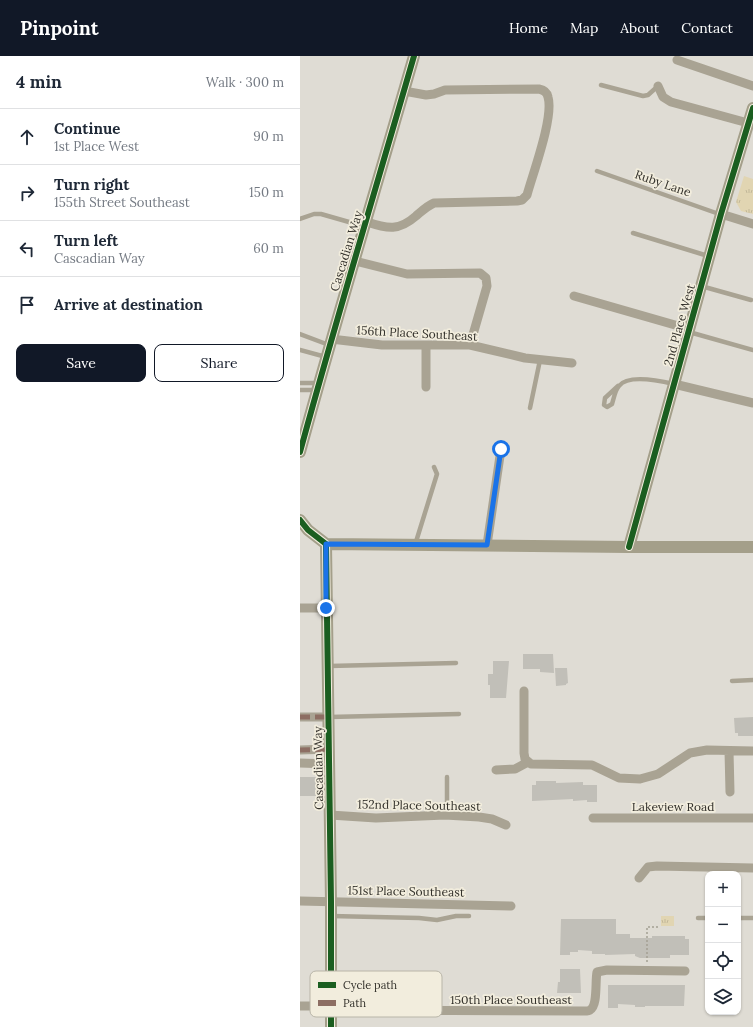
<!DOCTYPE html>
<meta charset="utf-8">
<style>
:root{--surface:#fff;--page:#f2f2f3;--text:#1f2937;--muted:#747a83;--line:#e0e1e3;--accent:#111827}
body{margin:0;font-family:Lora,serif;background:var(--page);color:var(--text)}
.controls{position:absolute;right:12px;bottom:12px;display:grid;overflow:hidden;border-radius:8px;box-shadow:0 1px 3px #0004}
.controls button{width:36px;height:36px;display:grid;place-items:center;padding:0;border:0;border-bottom:1px solid var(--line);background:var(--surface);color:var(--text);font:20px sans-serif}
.stop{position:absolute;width:12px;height:12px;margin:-9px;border:3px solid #1a73e8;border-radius:50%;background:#fff}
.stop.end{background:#1a73e8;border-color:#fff;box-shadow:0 1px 4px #0008}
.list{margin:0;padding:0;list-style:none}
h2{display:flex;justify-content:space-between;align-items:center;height:52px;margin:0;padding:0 16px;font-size:17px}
h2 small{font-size:13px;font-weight:400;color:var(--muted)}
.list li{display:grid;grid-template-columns:26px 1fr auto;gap:12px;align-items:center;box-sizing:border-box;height:56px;padding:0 16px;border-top:1px solid var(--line)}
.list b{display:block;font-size:15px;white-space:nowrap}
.list p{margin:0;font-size:13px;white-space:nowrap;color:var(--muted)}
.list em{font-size:13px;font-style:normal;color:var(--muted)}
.actions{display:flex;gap:8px;padding:12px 16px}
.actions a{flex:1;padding:9px 0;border:1px solid var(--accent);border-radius:8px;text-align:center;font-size:14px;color:var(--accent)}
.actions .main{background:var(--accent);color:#fff}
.icon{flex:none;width:22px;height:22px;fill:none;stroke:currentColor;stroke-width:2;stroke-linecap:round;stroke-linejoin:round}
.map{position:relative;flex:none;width:453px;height:971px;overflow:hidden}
header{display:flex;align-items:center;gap:24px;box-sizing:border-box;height:56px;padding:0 20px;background:var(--accent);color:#fff}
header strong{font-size:19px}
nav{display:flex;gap:22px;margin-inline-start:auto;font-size:14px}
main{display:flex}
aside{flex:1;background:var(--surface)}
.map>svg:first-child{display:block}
.park{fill:url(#park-tufts)}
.building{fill:#c1bfb8}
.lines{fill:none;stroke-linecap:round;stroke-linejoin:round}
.path{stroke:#a4a093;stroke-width:1.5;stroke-dasharray:2 2;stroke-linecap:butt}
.lane{stroke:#a9a393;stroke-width:4.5}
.street{stroke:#a9a393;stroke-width:9}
.secondary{stroke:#a49f8a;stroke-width:12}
.quiet{stroke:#8d6e63;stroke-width:5;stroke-dasharray:10 5;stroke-linecap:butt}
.cycleway-casing{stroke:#f2eddd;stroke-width:8}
.cycleway{stroke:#1b5e20;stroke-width:6}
.route{stroke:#1a73e8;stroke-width:5}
.labels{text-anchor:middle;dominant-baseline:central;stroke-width:3.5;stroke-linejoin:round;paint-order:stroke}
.street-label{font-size:12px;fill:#33312b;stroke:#f2eddd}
.key{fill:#f2eddd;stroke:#b9b5a8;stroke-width:1}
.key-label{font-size:11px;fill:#33312b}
</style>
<header>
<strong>Pinpoint</strong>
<nav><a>Home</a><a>Map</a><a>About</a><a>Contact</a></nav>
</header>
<main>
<aside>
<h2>4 min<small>Walk · 300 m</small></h2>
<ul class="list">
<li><svg class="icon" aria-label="ahead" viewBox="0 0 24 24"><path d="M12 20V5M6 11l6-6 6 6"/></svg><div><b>Continue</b><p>1st Place West</p></div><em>90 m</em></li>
<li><svg class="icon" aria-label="right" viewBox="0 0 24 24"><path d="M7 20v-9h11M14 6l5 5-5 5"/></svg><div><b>Turn right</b><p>155th Street Southeast</p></div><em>150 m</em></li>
<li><svg class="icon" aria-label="left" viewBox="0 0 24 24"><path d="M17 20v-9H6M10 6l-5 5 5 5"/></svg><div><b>Turn left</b><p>Cascadian Way</p></div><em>60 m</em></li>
<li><svg class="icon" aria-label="arrive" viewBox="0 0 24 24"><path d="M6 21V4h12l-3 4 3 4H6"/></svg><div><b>Arrive at destination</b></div></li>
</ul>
<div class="actions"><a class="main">Save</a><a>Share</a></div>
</aside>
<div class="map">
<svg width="453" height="971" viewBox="0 0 453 971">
<defs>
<pattern id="park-tufts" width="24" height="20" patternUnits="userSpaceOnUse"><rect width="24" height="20" fill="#e1d5b2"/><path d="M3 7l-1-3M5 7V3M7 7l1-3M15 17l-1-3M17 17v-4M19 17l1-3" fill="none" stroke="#c2b799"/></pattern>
</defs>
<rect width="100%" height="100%" fill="#dfdcd4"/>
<path class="park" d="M444,120L453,123V158L441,155L436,146Z
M361,860H374V870H361Z"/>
<path class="building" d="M223,598H253L254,617L240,616V613H223Z
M193,605H209L206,642H190V629H188V618H193Z
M255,612H267L268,627L266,628V629L256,630Z
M453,661V680H438V677H435L434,662Z
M0,721H19V740H0Z
M236,725H256V727L283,726V729H297V746H287V744L273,745V743L232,745V729H236Z
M261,863H316V878H330V882H352V880H385V883H389V899H370V902H340L335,900V898L305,899V898H292V895L278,894V896H270V899H260Z
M260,913H280L281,937H257L258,926H260Z
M308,929H385L384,950H345V951H335V949L318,948V952H308Z"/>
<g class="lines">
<path class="path" d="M347,906V871H360"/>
<path class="lane" d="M301,29L343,40L348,39L358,30
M297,115L419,158
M0,163L14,158H21L63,170
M333,177L408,200
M401,230L451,244
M389,276L453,294
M0,278L29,289
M0,294L26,301
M0,327H19
M318,330L305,342L304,349L307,351L312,348C314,342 315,334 319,330C328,318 361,325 374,328
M0,334H17
M230,352L240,304
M115,489L137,418L134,411
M29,610L156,607
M432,625L453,624
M29,661L159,658
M147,721V759
M31,860L119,862L137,864L156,860H169
M398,862H408
M438,862H453"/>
<path class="street" d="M377,4L453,30
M358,30L363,41L371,46L448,67
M421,158L453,168
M67,166C88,173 99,175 116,160C122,155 127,150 134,147L217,145L222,144L227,139C233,117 254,61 248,41C247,36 244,34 239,33L145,34L134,38L126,39L104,35
M55,205L107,218L180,217L186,222L187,230L170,289
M274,240L382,271L389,276
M31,283L82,289H170L225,302L272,307
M126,289V331
M374,328L453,347
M187,489L201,393
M0,552H26
M224,635V697L225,703L231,708L292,709L319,722L340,723L358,718L390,697L407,694L453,695
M0,661H28
M0,694L29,693
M429,695L430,736
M0,707L29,708
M196,714L215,713L228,706
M30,759L76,762L145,759L179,761L192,763L206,769
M293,762H453
M339,822L348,811L357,810L453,812
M0,845L211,850
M0,950H31
M31,954L284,955C286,955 289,955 290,954C298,950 295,925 297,916L307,914L385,915"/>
<path class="secondary" d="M0,396C36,264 76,132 114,0
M0,464L8,474L26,488
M26,488L31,846V971
M26,488L329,491H453
M329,491L421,158L453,52"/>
<path class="quiet" d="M0,661H28
M0,694L29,693"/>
<g class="cycleway-casing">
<path id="cycleway" d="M0,396C36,264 76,132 114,0
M0,464L8,474L26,488L31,846V971
M329,491L421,158L453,52"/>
</g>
<use href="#cycleway" class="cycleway"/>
</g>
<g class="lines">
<path class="route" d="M26,552V488L187,489L201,393"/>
</g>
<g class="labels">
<g class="street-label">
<text transform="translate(363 127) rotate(19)">Ruby Lane</text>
<text transform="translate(46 195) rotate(-73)">Cascadian Way</text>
<text transform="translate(379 269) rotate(-74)">2nd Place West</text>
<text transform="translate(117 277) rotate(3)">156th Place Southeast</text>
<text transform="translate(18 712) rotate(-91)">Cascadian Way</text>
<text transform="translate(119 749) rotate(1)">152nd Place Southeast</text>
<text x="373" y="750">Lakeview Road</text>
<text transform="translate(106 835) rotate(1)">151st Place Southeast</text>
<text x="211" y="943">150th Place Southeast</text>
</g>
</g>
<rect x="10" y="915" width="132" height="46" rx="6" class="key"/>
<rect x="18" y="926" width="18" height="6" fill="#1b5e20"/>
<rect x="18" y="944" width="18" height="6" fill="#8d6e63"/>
<g class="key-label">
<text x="43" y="933">Cycle path</text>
<text x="43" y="951">Path</text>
</g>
</svg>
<div class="controls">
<button>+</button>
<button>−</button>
<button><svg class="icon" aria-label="locate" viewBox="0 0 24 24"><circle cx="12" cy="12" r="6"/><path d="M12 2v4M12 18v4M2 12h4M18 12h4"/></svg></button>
<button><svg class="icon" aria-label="layers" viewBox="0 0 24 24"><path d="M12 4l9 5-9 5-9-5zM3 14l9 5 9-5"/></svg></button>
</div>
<div class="stop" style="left:201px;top:393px"></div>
<div class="stop end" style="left:26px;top:552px"></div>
</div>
</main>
